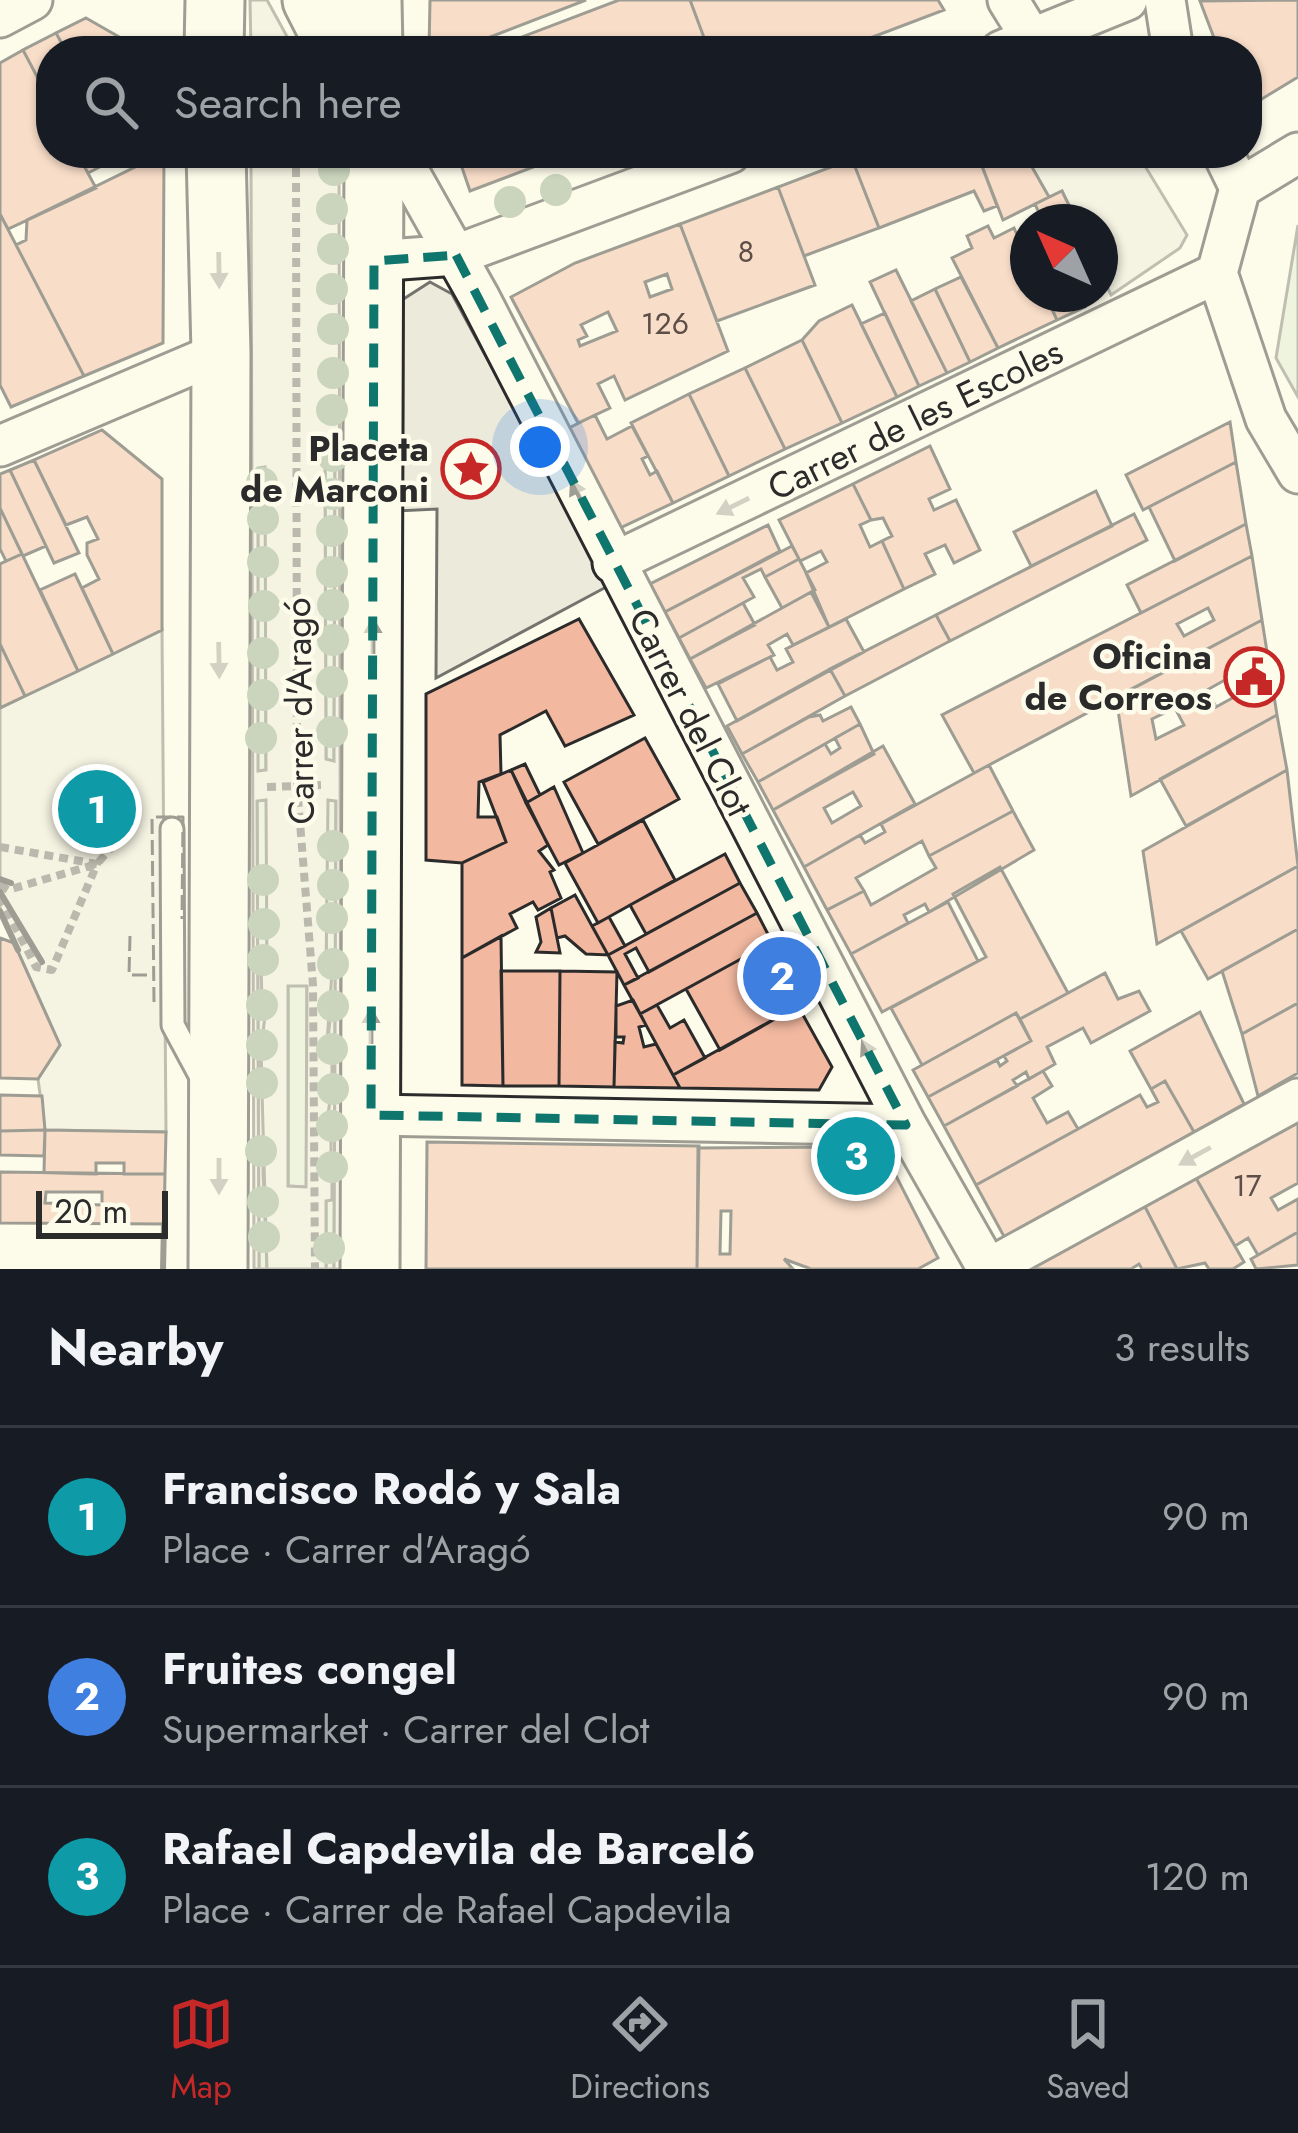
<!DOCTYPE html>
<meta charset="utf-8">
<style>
:root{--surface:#171b24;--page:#242831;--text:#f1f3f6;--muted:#9ea1a6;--line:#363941;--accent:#c62828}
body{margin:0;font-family:Jost,sans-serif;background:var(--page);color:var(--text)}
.compass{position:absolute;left:1010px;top:204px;width:108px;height:108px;border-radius:50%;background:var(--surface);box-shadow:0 3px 9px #0004;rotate:315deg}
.scale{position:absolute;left:36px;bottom:30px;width:132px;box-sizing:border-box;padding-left:12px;border:6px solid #2b2b2b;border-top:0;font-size:33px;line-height:42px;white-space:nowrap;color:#2b2b2b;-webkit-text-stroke:9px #fdfbea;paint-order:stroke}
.you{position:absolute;left:540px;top:447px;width:42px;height:42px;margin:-30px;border:9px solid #fff;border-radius:50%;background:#1a73e8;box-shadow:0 0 0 18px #1a73e833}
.badge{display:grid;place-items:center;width:78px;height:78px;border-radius:50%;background:var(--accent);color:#fff;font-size:39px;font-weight:700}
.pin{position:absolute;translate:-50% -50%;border:6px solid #fff;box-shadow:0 3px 12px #0006}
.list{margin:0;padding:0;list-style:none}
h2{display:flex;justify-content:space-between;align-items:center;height:156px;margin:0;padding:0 48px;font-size:51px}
h2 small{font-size:39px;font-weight:400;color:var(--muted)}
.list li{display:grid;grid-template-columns:78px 1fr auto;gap:36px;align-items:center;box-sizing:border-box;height:180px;padding:0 48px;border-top:3px solid var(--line)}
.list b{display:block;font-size:45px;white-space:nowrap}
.list p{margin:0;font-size:39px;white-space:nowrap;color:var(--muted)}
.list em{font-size:39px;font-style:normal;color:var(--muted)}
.icon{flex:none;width:66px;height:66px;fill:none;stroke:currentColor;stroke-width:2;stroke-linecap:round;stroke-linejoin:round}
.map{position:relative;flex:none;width:1298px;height:1269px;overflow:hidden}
.search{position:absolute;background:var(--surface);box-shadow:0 3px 9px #0004;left:36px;right:36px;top:36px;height:132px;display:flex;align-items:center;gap:30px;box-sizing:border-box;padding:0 42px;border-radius:48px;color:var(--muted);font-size:45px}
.sheet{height:696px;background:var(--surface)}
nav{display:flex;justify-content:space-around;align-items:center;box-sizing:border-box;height:168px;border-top:3px solid var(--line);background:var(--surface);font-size:33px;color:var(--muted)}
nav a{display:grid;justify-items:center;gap:6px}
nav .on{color:var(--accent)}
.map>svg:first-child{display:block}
.green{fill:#deebd1;stroke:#74746e;stroke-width:3}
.parking{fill:#eceadb;stroke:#74746e;stroke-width:3;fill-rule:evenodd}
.building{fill:#f2b8a0;stroke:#2b2b2b;stroke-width:3;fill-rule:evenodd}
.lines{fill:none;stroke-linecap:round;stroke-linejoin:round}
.lane-casing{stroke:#2b2b2b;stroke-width:27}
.street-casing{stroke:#2b2b2b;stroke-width:45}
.secondary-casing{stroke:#2b2b2b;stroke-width:63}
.path{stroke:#6a6964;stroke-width:8;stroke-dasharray:9 6;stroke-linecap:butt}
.lane{stroke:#fdfbea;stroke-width:21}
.street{stroke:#fdfbea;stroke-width:39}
.secondary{stroke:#fdfbea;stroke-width:57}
.fence{stroke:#2b2b2b;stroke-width:3;stroke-dasharray:15 6;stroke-linecap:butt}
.wall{stroke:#2b2b2b;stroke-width:6}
.tree{fill:#8ea78a}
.oneway{fill:#9e9d94}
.marked{fill:none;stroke:#0f766e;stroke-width:9;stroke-dasharray:24 15;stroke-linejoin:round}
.labels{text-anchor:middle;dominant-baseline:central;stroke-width:9;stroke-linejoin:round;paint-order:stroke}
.number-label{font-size:30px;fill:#5d4e48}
.street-label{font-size:36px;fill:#2b2b2b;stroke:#fdfbea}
.poi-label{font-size:36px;font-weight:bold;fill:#2b2b2b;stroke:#fdfbea;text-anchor:end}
</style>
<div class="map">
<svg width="1298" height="1269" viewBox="0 0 1298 1269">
<rect width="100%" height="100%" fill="#fdfbea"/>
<path class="green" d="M1298,225V397L1276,358Z
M258,467H266V770L257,771Z
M325,468H335L334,761L326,760Z
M257,800H267V969H262L267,999L263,1171L267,1269H259Z
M327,800L336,801L334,1269H326V1200L332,1199V1173L326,1172L331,1056L326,1057L331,1011H326L331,972H326Z
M288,985H307V1187L288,1186Z"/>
<path class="parking" d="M250,0H267L295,51H251Z
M251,153H339L341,1269H334L336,801L328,800L326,971L332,972L326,1056H332V1085L327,1091L331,1092L326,1130L331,1132V1160H326V1171L332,1172V1200L326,1201V1269H267L262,1091L267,1082L262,1081L261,1052L267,1042L262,1040L267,1000L262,998L261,969L267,968L266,800L257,801L259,1269H254ZM265,467L266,770L258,771V468ZM325,468H335L334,761L326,759ZM288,986H307L306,1187L288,1186Z
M1024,153H1137L1187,235L1180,248L1111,295L1100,272V222H1077L1062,191L1049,197Z
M430,282L452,294L610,585L436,678L437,509L397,511L396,321L402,300Z
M162,630L166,1132L45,1130L38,1079L60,1045L0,911V708Z"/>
<path class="building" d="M430,0H586L454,51H429Z
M619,0H690L709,51H485Z
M690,0H938L944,10L836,51H709Z
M1298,0V77L1252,105L1247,97V51H1219L1200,1Z
M86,18L135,46L143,51H66L56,33Z
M56,33L66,51H51V103L23,50Z
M23,50L51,103V153H77L96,188L8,229L0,214V63Z
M77,153H128L131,160L125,163L121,156L88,173Z
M164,153L163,343L84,376L16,245L26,240L27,220Z
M457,153H570L470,191Z
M867,153H977L997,206L984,211L974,191L879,228L852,159Z
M977,153H1024L1049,197L1003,220Z
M852,159L879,228L804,256L778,187Z
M778,187L815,285L717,321L680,224Z
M1062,191L1077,222H1043L1035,204Z
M0,214L84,376L11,407L0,385Z
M680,224L728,351L625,400L614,376L598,384L610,408L578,423L511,297L575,263ZM667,274L672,289L650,297L645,282ZM608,312L617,331L580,346L578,340L587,336L581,325Z
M988,226L994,238L1014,228L1028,259V294H1045L1057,320L998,348L952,258L972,248L967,236Z
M896,270L947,373L919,386L870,282Z
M961,277L998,348L970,362L935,289Z
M935,289L970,362L947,373L911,301Z
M1045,294H1078L1085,307L1057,320Z
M852,305L897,397L842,423L802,340L819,321Z
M885,313L919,386L897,397L861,324Z
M802,340L842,423L785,449L745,368Z
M745,368L785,449L729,476L689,394Z
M689,394L729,476L673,503L631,423Z
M595,415L607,439L632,426L648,456L642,459L650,475L657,471L673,503L620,528L567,429Z
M1230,422L1236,462L1143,510L1126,475Z
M102,430L162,479V630L113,654L82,588L99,579L87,555V543L98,539L87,517L66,525L34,460Z
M930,446L950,489L929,499L934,510L956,500L980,550L954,563L945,545L925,554L935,574L904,589L882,541L892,536L883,518L871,520L853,484Z
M34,460L79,553L54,563L10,470Z
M1236,462L1246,524L1175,561L1149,507Z
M10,470L46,546L23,556L0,508V474Z
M853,484L871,520L860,525L870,547L882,541L904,589L829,627L806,573L827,562L821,551L800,561L779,520Z
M1096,491L1112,526L1031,566L1014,532Z
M0,508L22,554L6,561L0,549Z
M1134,514L1147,540L950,641L936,615Z
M1246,524L1252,556L1141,613L1127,585Z
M768,525L780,551L665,612L650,584Z
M792,546L799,559L765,577L761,569L743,578L754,597L679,638L665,612Z
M22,554L78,671L25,696L0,644V564Z
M1252,556L1262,620L974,773L942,715ZM1208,608L1214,620L1184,636L1177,624Z
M799,559L815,590L782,608L765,577Z
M75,574L113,654L78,671L40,590Z
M811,592L829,627L793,645L787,634L768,645L774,655L706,688L690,659Z
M743,603L755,625L690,659L679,638Z
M936,615L950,641L845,696L830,669Z
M579,619L634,715L565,746L546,711L500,735L501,774L479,782L478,817H497L506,842L462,863L426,860V694Z
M846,619L864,652L737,721L718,684L770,657L777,670L793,662L786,649Z
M1262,620L1277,715L1131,796L1116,697ZM1232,676L1236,696L1216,707L1207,690ZM1175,708L1184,725L1156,739L1152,719Z
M0,644L25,696L0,708Z
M830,669L845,696L742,754L727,726Z
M851,707L860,724L758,782L742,754L809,717L820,715L823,721Z
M1277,715L1287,770L1186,826L1160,779Z
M860,724L874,754L773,810L758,782L825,744L831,754L840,748L835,738Z
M645,738L679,799L598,844L564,782Z
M883,746L915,804L804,867L773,810ZM853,792L861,806L832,823L824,808Z
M525,764L540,795L526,803L511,770Z
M989,765L1013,811L929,856L922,841L856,878L864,891L827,910L804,867L860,835L865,843L885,832L881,824Z
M511,770L548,845L539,851L554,870L550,872L561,898L538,910L533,902L510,914L517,928L462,958V863L506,842L483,782Z
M1287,770L1298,866L1157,944L1143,851Z
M554,787L583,853L559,865L526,803Z
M1013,811L1034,850L929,912L925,904L904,915L908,923L851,954L827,910L864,891L871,905L936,868L929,856Z
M643,820L675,880L598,923L565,863Z
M725,854L740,883L646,934L630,905Z
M1298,866V929L1208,979L1181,931Z
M1000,867L1068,993L1020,1019L1016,1013L922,1065L891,1008L986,957L953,894Z
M740,883L757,913L649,972L636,948L625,954L638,978L624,985L608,955Z
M575,895L592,926L608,955L586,954L565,936L557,938L551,908Z
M948,902L978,961L882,1012L851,954Z
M551,908L560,953L536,952L541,942L536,917Z
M757,913L772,942L640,1014L624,985Z
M609,917L625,946L608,955L592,926Z
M1298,929V1003L1242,1034L1222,971Z
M501,936L503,1086L462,1085V958Z
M0,938L14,943L60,1045L38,1079L0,1078Z
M772,942L805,1002L720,1050L686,989Z
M501,971H560L559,1086H503Z
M560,971L617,972L614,1087L559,1086Z
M1105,973L1118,999L1139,991L1150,1011L1091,1043L1083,1028L1047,1047L1055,1064L1029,1079L1026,1072L1013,1080L1017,1086L944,1126L928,1097L997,1060L1000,1066L1007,1061L1004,1056L1031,1041L1020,1019Z
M633,1000L646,1025L639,1027L644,1047L656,1044L680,1088L614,1087L615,1042L623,1043L624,1037H616V1006Z
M1298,1003V1073L1258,1096L1242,1034Z
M657,1005L670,1028L684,1020L705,1058L673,1075L640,1014Z
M798,1006L832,1067L819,1090L680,1088L673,1075Z
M1200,1012L1244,1104L1194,1132L1165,1081L1151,1089L1130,1051Z
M1016,1013L1031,1041L928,1097L913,1070Z
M1043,1071L1052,1086L1033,1098L1047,1123L1068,1112L1078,1129L976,1185L944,1126Z
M1165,1081L1194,1132L1007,1242L976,1185L1140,1095L1147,1107L1158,1102L1151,1089Z
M0,1095L42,1096L45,1130L0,1131Z
M1298,1114V1183L1271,1198L1278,1210L1298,1199V1232L1258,1255L1248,1238L1235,1246L1193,1173Z
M45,1130L44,1156L0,1155V1131Z
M45,1130L166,1132L165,1174H124V1163H96V1174L44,1173Z
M427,1142L699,1146L697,1269H426Z
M857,1147L890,1164L938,1258L918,1269H811L784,1259L793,1269H697L698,1148ZM721,1211H731L730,1254H720Z
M0,1172L165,1174L164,1224L0,1223ZM46,1192H102V1205L45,1203Z
M1193,1173L1244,1262L1233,1269H1209L1205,1263L1177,1269L1142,1201Z
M1142,1201L1177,1269H1142L1139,1264L1131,1269H1029Z
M1298,1232V1265L1256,1269L1251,1259Z"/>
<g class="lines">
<g class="lane-casing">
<path id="lane" d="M172,829L173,1025L202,1079"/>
</g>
<g class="street-casing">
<path id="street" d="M1008,0L1032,39
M1165,0L1173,51
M0,17L32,0
M1001,51L1127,0
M398,153L479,297L906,1125L988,1269
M1223,153L1240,188L1217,273L1266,419L1298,473
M1240,188L1298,153
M374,261L456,255L730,153
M0,446L221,352
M613,563L1217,273
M371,1115L906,1125
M988,1269L1298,1099"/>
</g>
<g class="secondary-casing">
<path id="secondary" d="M312,0L338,51
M372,0L373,51
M214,51L215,0
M216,153L221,352L218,1269
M370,1269L374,153"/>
</g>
<path class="path" d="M296,153L297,785L313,985L315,1269
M267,787L324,785
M0,847L97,864L52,970L36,967L0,897
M0,885L8,890L97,864L121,836"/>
<use href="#lane" class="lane"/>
<use href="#street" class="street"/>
<use href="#secondary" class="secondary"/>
<path class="fence" d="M130,936L129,975H154
M154,1002L152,817H183L182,919"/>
<path class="wall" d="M0,879L11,883
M0,892L42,962
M0,911L18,950
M163,1269L164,1224"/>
</g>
<g class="tree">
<circle cx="334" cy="170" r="16"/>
<circle cx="556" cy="190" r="16"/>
<circle cx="510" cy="202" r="16"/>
<circle cx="332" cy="209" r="16"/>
<circle cx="333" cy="249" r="16"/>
<circle cx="332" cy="289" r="16"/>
<circle cx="333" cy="329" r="16"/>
<circle cx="333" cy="373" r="16"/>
<circle cx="332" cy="410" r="16"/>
<circle cx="333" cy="456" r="16"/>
<circle cx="262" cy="483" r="16"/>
<circle cx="333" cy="494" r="16"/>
<circle cx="263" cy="519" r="16"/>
<circle cx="332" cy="531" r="16"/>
<circle cx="263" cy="562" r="16"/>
<circle cx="332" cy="572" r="16"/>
<circle cx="333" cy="605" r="16"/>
<circle cx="264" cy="606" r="16"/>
<circle cx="333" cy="640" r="16"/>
<circle cx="263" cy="653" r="16"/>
<circle cx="332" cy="682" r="16"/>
<circle cx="263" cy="695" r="16"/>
<circle cx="332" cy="732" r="16"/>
<circle cx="261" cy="738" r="16"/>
<circle cx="333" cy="846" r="16"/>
<circle cx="263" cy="880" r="16"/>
<circle cx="333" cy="885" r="16"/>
<circle cx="332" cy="918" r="16"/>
<circle cx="264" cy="924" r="16"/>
<circle cx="263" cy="960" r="16"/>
<circle cx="333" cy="964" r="16"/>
<circle cx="262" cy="1005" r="16"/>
<circle cx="333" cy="1006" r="16"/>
<circle cx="262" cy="1045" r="16"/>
<circle cx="332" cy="1049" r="16"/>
<circle cx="262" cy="1083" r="16"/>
<circle cx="333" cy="1089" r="16"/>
<circle cx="332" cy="1126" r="16"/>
<circle cx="261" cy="1151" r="16"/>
<circle cx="332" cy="1167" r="16"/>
<circle cx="263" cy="1202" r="16"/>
<circle cx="264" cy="1237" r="16"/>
<circle cx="329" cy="1248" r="16"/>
</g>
<defs><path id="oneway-solid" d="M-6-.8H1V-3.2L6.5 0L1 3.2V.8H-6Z" transform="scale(3)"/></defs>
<g class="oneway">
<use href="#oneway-solid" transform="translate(219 270) rotate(89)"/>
<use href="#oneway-solid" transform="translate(579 496) rotate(-117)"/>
<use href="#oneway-solid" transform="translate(733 506) rotate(154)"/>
<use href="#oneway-solid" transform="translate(373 636) rotate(-90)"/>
<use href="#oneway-solid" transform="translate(219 660) rotate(89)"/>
<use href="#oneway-solid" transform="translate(371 1026) rotate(-90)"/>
<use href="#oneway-solid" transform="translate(870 1056) rotate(-117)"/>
<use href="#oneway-solid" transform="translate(1195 1156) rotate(151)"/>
<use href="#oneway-solid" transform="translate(219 1176) rotate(90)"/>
</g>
<path d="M0 0H1298V1269H0ZM456,255L906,1125L371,1115L374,261Z" fill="#fdfbea" fill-opacity=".55" fill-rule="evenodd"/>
<path class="marked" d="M456,255L906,1125L371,1115L374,261Z"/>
<defs>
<g id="sight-ring" transform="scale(3)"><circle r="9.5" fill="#fdfbea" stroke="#c62828" stroke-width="1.5"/><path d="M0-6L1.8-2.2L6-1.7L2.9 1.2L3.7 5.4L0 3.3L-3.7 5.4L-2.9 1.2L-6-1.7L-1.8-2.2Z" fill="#c62828"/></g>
<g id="civic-ring" transform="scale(3)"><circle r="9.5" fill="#fdfbea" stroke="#c62828" stroke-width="1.5"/><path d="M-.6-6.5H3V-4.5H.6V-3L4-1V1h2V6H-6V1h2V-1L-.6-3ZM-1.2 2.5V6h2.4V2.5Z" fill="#c62828"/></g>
</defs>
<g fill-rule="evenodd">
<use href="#sight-ring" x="471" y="469"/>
<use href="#civic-ring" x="1254" y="677"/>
</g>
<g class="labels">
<g class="number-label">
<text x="746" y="251">8</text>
<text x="665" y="323">126</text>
<text x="1247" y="1185">17</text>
</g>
<g class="street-label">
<text transform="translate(915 419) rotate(-26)">Carrer de les Escoles</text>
<text transform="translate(299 711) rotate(-91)">Carrer d'Aragó</text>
<text transform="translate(691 712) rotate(63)">Carrer del Clot</text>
</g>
<g class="poi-label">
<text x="429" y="448">Placeta<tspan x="429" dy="41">de Marconi</tspan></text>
<text x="1212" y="656">Oficina<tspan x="1212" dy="41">de Correos</tspan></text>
</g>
</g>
</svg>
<svg class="compass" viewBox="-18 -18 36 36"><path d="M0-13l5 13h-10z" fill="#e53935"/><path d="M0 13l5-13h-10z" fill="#9ea1a6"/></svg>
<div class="scale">20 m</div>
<div class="you"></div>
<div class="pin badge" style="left:97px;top:809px;background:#0f9aa8">1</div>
<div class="pin badge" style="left:782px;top:976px;background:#3f7fe0">2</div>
<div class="pin badge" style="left:856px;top:1156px;background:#0f9aa8">3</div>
<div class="search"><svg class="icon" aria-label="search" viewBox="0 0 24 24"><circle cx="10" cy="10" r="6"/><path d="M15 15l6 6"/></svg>Search here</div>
</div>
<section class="sheet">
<h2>Nearby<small>3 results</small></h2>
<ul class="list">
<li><span class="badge" style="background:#0f9aa8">1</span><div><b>Francisco Rodó y Sala</b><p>Place · Carrer d'Aragó</p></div><em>90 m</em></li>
<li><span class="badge" style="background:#3f7fe0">2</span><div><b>Fruites congel</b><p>Supermarket · Carrer del Clot</p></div><em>90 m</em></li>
<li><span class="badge" style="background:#0f9aa8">3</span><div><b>Rafael Capdevila de Barceló</b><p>Place · Carrer de Rafael Capdevila</p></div><em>120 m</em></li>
</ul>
</section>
<nav>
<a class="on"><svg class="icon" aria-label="map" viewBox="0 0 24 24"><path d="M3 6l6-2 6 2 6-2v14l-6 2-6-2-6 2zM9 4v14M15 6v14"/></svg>Map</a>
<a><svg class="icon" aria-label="directions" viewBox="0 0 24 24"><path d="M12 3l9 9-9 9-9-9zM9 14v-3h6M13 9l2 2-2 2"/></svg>Directions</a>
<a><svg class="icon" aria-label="saved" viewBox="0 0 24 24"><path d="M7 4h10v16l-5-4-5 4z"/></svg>Saved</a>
</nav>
